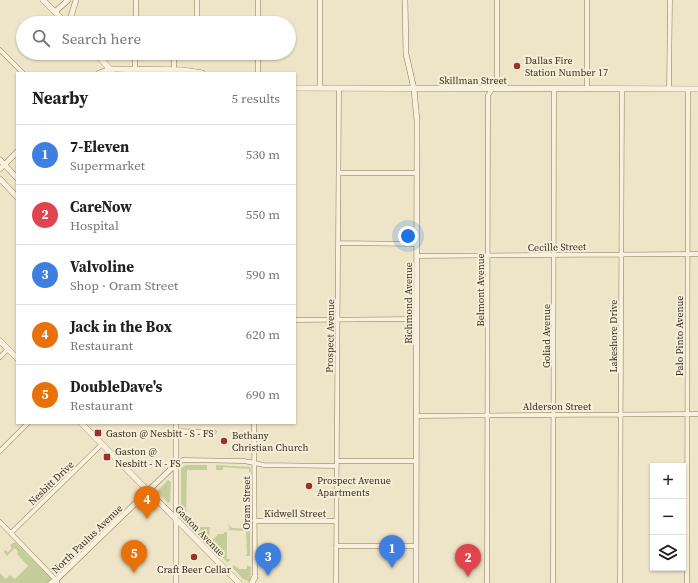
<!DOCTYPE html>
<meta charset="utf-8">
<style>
:root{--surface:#fff;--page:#f6f6f6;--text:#202124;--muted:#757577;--line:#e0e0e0;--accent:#7c3aed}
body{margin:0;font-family:"Source Serif 4",serif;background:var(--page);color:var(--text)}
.controls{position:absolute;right:12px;bottom:12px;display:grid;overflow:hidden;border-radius:0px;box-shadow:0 1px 3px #0004}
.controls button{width:36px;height:36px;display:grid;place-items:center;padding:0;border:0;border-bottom:1px solid var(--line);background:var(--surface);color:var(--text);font:20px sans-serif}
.you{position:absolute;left:408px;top:236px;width:14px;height:14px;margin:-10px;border:3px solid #fff;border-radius:50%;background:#1a73e8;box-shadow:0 0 0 6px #1a73e833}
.badge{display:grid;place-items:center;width:26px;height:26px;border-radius:50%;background:var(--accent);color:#fff;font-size:13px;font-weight:700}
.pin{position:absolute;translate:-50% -33px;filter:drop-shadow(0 1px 2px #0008)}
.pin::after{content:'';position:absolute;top:21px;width:14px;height:12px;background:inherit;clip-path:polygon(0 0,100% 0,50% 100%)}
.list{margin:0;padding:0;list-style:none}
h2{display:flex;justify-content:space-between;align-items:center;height:52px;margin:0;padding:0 16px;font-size:17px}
h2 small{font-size:13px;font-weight:400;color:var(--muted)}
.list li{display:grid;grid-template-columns:26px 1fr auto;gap:12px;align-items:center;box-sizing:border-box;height:60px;padding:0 16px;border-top:1px solid var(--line)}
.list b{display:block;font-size:15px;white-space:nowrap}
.list p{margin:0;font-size:13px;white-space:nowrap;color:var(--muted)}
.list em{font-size:13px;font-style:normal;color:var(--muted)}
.icon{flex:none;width:22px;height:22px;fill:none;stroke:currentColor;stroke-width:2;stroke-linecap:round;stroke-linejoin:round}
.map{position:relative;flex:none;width:698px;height:583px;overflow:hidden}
.search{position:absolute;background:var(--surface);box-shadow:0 1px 3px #0004;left:16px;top:16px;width:280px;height:44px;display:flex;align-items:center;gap:10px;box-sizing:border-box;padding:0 14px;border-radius:22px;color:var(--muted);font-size:15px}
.panel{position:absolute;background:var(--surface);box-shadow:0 1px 3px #0004;left:16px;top:72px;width:280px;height:352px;border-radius:0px}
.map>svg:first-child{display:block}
.green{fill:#c5cd9b}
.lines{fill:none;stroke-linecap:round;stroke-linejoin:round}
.minor-casing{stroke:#8a775d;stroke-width:5}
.tertiary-casing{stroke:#8a775d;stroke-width:6}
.secondary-casing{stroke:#6c5840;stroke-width:6}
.minor{stroke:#f9f1db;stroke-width:4}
.tertiary{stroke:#f9f1db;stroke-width:5}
.secondary{stroke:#f9f1db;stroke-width:5.5}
.poi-dot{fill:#99312d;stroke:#f6eed7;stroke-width:1.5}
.labels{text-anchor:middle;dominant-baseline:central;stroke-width:4;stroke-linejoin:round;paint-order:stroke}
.poi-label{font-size:10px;fill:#3b2e20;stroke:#f6eed7;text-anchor:start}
.street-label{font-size:10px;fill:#3b2e20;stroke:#f6eed7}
</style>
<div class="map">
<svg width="698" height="583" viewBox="0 0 698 583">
<rect width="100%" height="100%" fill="#eee5c8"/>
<path class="green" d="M186,465H207V470H187L186,519L181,514V468Z
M216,465L250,467L251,472H249V469L223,467V470H216Z
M168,480L171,482L170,501L168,503L157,491Z
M227,524L232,528L250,529V556H245L247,554L246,531L228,530L230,528Z
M198,527H210L209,535L212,539L215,538L218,534H224V532H227V559H230V561L227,562L198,532Z
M15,542L48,575L51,579L48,583H0V573L6,579L10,575L15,579L28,566L17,554L18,552L15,548L7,556L4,552L5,550L8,552L12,548L10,545Z
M234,565L239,569H247V565L251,567L250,582L243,579L232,567Z"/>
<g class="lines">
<g class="minor-casing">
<path id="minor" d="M197,0V20
M136,20L258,21
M258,22V0
M136,23V0
M0,50L23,73
M135,69V53
M174,70V53
M258,73V53
M320,88V0
M587,89V0
M669,89L670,0
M339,173H417
M339,243L417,244
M417,256L698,254
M295,320L416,319
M0,357L8,349
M416,416L698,414
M254,423L255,579
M176,431L214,432
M0,451L28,423
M337,461H416
M176,464L183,460L244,461L264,465L337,466
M254,521H336
M0,522L56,580
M11,533L102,444
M336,546H416
M336,583L339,88
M487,583L488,95L497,83V0
M553,583L554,89
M620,583L622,89
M687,583L688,89"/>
</g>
<g class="tertiary-casing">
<path id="tertiary" d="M405,0L406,54L414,89L417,121L416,583
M55,12L68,0
M69,23L76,0
M99,73L110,69L113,73
M0,160L17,178
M0,169L17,152
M0,179L17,197
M176,423V583
M57,583L56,580L176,464"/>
</g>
<g class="secondary-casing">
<path id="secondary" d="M43,0L66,23
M95,53L110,69L182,70L202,73
M295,88L698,89
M0,341L17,358
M81,423L239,583
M51,583L56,580
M252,583L255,576"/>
</g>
<use href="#minor" class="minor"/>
<use href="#tertiary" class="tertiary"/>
<use href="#secondary" class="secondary"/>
</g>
<g class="poi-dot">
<circle cx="517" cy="66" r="4"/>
<rect x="94" y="429" width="8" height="8" rx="2"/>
<circle cx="224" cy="441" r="4"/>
<rect x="103" y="453" width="8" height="8" rx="2"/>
<circle cx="309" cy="486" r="4"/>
<circle cx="194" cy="557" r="4"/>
</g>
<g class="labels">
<g class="poi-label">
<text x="525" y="60">Dallas Fire<tspan x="525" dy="12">Station Number 17</tspan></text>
<text x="106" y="433">Gaston @ Nesbitt - S - FS</text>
<text x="232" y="435">Bethany<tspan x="232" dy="12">Christian Church</tspan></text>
<text x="115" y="451">Gaston @<tspan x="115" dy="12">Nesbitt - N - FS</tspan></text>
<text x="317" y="480">Prospect Avenue<tspan x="317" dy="12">Apartments</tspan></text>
<text x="194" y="569" text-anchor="middle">Craft Beer Cellar</text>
</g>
<g class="street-label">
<text x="473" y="80">Skillman Street</text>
<text transform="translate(557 247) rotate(-1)">Cecille Street</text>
<text transform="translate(480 290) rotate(-90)">Belmont Avenue</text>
<text transform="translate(408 303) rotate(-90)">Richmond Avenue</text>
<text transform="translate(330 336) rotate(-89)">Prospect Avenue</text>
<text transform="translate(546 336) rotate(-90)">Goliad Avenue</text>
<text transform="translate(613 336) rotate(-90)">Lakeshore Drive</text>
<text transform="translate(679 336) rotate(-90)">Palo Pinto Avenue</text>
<text x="557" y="406">Alderson Street</text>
<text transform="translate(51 483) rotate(-44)">Nesbitt Drive</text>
<text transform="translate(246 503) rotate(-90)">Oram Street</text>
<text x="295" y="513">Kidwell Street</text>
<text transform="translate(200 531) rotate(46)">Gaston Avenue</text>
<text transform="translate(87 539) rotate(-44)">North Paulus Avenue</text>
</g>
</g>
</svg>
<div class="controls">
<button>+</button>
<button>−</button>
<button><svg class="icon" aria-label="layers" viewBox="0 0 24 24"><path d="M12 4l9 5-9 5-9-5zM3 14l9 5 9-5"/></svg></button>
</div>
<div class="you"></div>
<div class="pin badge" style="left:392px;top:568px;background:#3f7fe0">1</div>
<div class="pin badge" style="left:468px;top:577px;background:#e0444e">2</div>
<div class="pin badge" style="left:268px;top:576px;background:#3f7fe0">3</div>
<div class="pin badge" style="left:147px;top:519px;background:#e8710a">4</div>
<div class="pin badge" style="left:134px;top:573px;background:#e8710a">5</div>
<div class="search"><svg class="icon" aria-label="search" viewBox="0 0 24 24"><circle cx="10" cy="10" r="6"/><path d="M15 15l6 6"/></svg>Search here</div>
<section class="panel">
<h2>Nearby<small>5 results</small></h2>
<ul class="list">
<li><span class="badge" style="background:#3f7fe0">1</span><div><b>7-Eleven</b><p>Supermarket</p></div><em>530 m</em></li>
<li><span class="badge" style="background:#e0444e">2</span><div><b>CareNow</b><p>Hospital</p></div><em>550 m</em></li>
<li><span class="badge" style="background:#3f7fe0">3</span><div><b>Valvoline</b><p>Shop · Oram Street</p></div><em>590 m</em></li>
<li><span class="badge" style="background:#e8710a">4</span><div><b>Jack in the Box</b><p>Restaurant</p></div><em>620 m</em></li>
<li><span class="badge" style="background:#e8710a">5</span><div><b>DoubleDave's</b><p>Restaurant</p></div><em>690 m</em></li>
</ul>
</section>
</div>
